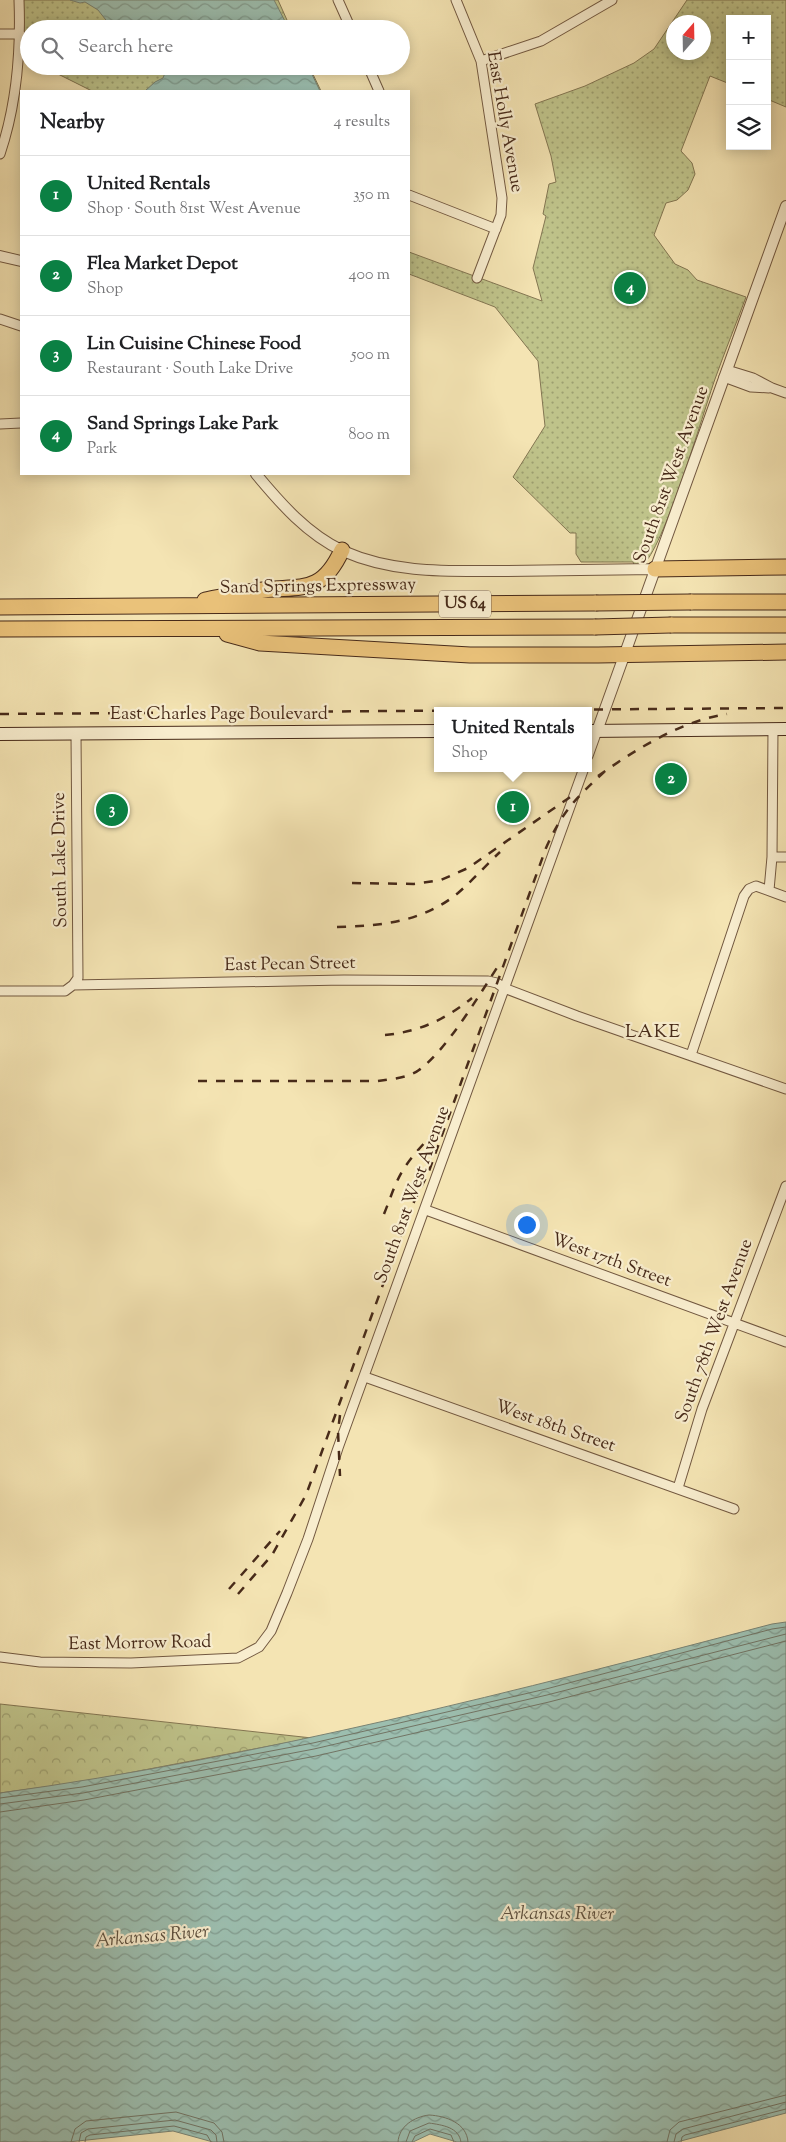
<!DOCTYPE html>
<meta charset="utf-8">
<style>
:root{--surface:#fff;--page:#f6f6f6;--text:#202124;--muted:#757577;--line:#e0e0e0;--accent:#0b8043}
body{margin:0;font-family:"Sorts Mill Goudy",serif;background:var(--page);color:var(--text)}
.controls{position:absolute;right:15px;top:15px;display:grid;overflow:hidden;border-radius:0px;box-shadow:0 2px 12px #0003}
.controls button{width:45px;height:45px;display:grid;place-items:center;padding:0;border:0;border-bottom:1px solid var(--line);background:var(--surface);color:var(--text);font:25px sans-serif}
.compass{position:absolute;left:666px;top:15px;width:45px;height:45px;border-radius:50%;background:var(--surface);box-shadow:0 2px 12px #0003;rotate:20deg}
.you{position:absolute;left:526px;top:1224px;width:18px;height:18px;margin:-12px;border:4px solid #fff;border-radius:50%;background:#1a73e8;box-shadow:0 0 0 8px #1a73e833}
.badge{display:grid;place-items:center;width:32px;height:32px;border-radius:50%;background:var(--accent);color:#fff;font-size:16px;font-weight:700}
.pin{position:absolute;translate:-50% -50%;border:2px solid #fff;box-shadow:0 1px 5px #0006}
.popup{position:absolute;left:434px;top:707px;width:158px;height:65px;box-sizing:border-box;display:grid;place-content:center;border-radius:0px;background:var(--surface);filter:drop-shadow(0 1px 4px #0005);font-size:16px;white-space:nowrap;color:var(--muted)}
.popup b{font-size:19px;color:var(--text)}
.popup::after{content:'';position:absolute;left:50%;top:100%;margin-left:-10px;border:10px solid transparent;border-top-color:var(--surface)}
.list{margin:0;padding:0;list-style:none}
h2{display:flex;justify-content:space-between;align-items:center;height:65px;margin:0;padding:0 20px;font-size:21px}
h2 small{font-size:16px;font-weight:400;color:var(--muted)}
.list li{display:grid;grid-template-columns:32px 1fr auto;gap:15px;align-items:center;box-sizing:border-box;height:80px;padding:0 20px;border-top:1px solid var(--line)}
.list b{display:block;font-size:19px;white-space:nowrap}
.list p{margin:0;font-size:16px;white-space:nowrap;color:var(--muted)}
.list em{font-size:16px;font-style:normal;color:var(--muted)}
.icon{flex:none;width:28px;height:28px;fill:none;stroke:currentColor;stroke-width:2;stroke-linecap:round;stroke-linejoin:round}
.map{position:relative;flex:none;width:786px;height:2142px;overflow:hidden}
.search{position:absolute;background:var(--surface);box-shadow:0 2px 12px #0003;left:20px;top:20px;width:390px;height:55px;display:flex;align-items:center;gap:12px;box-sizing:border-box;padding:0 18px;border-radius:28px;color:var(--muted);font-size:19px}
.panel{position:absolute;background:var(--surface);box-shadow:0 2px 12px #0003;left:20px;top:90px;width:390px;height:385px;border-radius:0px}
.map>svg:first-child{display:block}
.grass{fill:url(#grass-dots);stroke:#837652;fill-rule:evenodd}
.forest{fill:url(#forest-crowns);stroke:#837652}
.water{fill:url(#water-waves);stroke:#7a8373}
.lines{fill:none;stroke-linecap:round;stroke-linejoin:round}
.shore{stroke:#727464;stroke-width:1}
.minor-casing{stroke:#725840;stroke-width:11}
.tertiary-casing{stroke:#725840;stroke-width:12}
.secondary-casing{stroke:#472a19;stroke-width:14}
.motorway-casing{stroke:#472a19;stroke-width:17}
.minor{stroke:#f8edce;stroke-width:9}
.tertiary{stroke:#f8edce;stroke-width:10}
.secondary{stroke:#f8edce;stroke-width:12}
.motorway{stroke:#eac27a;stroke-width:15}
.rail{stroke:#472a19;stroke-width:2.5;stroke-dasharray:9 9;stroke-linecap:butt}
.motorway-bridge-casing{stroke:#472a19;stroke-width:17;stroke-linecap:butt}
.motorway-bridge{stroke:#eac27a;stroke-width:15}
.labels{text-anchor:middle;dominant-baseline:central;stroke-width:4.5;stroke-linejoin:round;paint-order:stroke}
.shield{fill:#f8edce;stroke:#7c644f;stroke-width:1}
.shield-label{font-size:16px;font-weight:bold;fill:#472a19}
.street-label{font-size:18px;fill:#472a19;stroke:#f8edce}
.neighbourhood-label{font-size:19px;letter-spacing:1px;fill:#472a19;stroke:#f8edce}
.water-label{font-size:19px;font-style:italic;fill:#5c4f3e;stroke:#f8edce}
</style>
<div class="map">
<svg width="786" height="2142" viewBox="0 0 786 2142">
<defs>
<pattern id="grass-dots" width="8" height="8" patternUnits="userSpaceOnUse" patternTransform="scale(1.25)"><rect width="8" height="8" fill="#bfc38a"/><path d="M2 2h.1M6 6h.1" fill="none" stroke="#9d9f70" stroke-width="1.8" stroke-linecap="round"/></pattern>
<pattern id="forest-crowns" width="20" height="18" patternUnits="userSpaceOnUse" patternTransform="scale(1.25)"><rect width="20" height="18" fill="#bfc38a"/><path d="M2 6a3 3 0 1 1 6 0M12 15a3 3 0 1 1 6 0" fill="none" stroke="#9d9f70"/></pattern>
<pattern id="water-waves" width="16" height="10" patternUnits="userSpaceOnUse" patternTransform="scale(1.25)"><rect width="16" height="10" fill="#9cbeaf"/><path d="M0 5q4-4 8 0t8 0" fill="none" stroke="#819b8e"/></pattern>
</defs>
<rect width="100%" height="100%" fill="#f4e4b3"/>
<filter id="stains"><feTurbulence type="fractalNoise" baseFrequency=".004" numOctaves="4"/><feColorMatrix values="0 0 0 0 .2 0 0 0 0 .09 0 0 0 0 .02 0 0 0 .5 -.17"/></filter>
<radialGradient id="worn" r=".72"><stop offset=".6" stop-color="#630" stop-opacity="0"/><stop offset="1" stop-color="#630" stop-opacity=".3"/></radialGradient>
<path class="grass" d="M23,0H278L291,29H29V60L24,57Z
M687,0H786V107L767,99V19H730V84L710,76L681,151L692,163L695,174L688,190L677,200L666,203L654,235L675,264L688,270L697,280L746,297C736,324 725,351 715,379C704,410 663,552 642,565H634L633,562H581L576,554V533H570L513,477L545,426L538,361L495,307L409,274V252L542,301L533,268L546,216L543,214L549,184L556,182L551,156L535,104L585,86L634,63L654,49ZM674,22H704V52H674Z
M42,66H309L321,91H92Z"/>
<path class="forest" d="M0,1704L312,1738L81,1782L0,1793Z"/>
<path class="water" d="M70,0H274L289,29H113L98,10L85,2L80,3Z
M158,66H308L320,91H145L155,82L163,78L165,73Z
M786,1622V2113L677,2142H457L430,2134L413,2142H213L173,2131L68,2142H0V1793C261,1757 517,1691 772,1624Z"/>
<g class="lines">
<path class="shore" d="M0,1798L82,1787L313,1743L546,1689L772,1629L786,1627
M0,1804L83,1793L314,1749L547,1695L786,1634
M0,1812L84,1800L316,1756L549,1702L786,1641
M71,2142L75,2129L86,2121L176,2112L214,2123L222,2132L224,2142
M79,2142L81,2133L88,2129L175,2120L211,2130L216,2135L217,2142
M85,2142L86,2137L90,2135L174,2126L207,2135L211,2142
M398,2142C399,2126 414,2117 429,2115C446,2116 467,2123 468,2142
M406,2142L410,2131L429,2123C442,2125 459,2127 461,2142
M412,2142L415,2136L430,2129L451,2135L454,2142
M667,2142L670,2130L679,2122L786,2095
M674,2142L676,2134L683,2129L786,2102
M681,2142L682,2137L685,2135L786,2109"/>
<g class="minor-casing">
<path id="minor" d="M338,0L351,29
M456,0L481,61L502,198L501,215L477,278
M0,34H20
M481,61L541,41L612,0
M368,66L379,91
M0,154C17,104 21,53 19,0
M409,195L496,229
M0,319L21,326
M727,370L753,378L772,388L786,393
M724,377L751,387L769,388
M0,424L21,423
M588,756L597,731
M772,857H786
M769,890L772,857L773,729
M73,985L344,980L488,981L497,983L504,988L577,1016L786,1089
M0,991H65L73,985L78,978L76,734
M691,1055L744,896L749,889L756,886L786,897
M426,1210L786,1342
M365,1377L734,1509
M678,1488L702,1409L786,1186
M0,1657L40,1662L131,1663L238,1658L259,1647L271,1631L287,1593L308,1539L338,1448L584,768"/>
</g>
<g class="tertiary-casing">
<path id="tertiary" d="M0,256L21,261
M256,474C281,504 307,534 343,551C395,574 449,571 504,571C554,570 605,570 655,569
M597,731L786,206"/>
</g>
<g class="secondary-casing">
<path id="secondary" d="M588,731L786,729
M0,734L438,731"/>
</g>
<g class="motorway-casing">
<path id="motorway" d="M655,569L786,567
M205,600C221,597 238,593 255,591C298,584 320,598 342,550
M691,602H786
M0,607L596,603
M671,625H786
M0,629L595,627
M227,634L260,643L470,655H598L786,652"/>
</g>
<use href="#minor" class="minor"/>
<use href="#tertiary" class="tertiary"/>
<use href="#secondary" class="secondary"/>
<use href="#motorway" class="motorway"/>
<path class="rail" d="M0,714L786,708
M598,776C636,749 681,721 727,714
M352,883L414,884L441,880L468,868L576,793
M337,927C381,926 423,922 458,893C473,880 486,865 500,852
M385,1035C419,1032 446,1019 472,998
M198,1081H378C392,1079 408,1078 419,1070C447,1050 481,992 500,963
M384,1214C391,1197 396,1179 407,1164C418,1148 433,1136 443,1119
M340,1415L338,1431L340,1476
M229,1589L280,1531
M238,1594L272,1555L306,1495L411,1208L429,1171L546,848C562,812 575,799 604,772"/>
<g class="motorway-bridge-casing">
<path id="motorway-bridge" d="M596,603L691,602
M595,627L671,625"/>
</g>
<use href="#motorway-bridge" class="motorway-bridge"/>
</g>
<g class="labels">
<rect class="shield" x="439" y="590.5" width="52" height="27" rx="4"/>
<g class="shield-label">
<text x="465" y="604">US 64</text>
</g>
<g class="street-label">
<text transform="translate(504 122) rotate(80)">East Holly Avenue</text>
<text transform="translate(672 475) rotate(-70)">South 81st West Avenue</text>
<text transform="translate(318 587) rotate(-1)">Sand Springs Expressway</text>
<text x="219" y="715">East Charles Page Boulevard</text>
<text transform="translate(61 860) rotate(-91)">South Lake Drive</text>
<text transform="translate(290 965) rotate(-1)">East Pecan Street</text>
<text transform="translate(413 1195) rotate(-70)">South 81st West Avenue</text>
<text transform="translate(611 1261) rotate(20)">West 17th Street</text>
<text transform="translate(715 1331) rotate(-70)">South 78th West Avenue</text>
<text transform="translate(555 1427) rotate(19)">West 18th Street</text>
<text transform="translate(140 1644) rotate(-1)">East Morrow Road</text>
</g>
<g class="neighbourhood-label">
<text x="653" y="1032">LAKE</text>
</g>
<g class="water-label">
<text x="557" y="1914">Arkansas River</text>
<text transform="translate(152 1937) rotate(-5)">Arkansas River</text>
</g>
</g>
<rect width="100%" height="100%" filter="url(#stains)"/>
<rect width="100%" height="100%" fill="url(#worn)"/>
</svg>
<div class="controls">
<button>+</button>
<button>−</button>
<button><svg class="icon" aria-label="layers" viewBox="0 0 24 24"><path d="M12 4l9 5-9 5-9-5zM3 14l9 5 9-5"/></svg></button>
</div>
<svg class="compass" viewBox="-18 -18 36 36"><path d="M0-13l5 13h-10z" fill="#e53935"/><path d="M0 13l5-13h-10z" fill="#757577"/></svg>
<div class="you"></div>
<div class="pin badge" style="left:513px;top:807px">1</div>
<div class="popup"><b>United Rentals</b>Shop</div>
<div class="pin badge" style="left:671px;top:779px">2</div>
<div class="pin badge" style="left:112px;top:810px">3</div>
<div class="pin badge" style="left:630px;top:288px">4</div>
<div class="search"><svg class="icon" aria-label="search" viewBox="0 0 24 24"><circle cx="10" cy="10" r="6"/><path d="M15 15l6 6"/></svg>Search here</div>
<section class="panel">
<h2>Nearby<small>4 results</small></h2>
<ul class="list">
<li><span class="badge">1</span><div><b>United Rentals</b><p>Shop · South 81st West Avenue</p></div><em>350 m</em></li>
<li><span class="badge">2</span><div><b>Flea Market Depot</b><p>Shop</p></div><em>400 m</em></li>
<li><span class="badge">3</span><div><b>Lin Cuisine Chinese Food</b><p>Restaurant · South Lake Drive</p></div><em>500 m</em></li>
<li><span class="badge">4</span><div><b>Sand Springs Lake Park</b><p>Park</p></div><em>800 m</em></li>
</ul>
</section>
</div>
